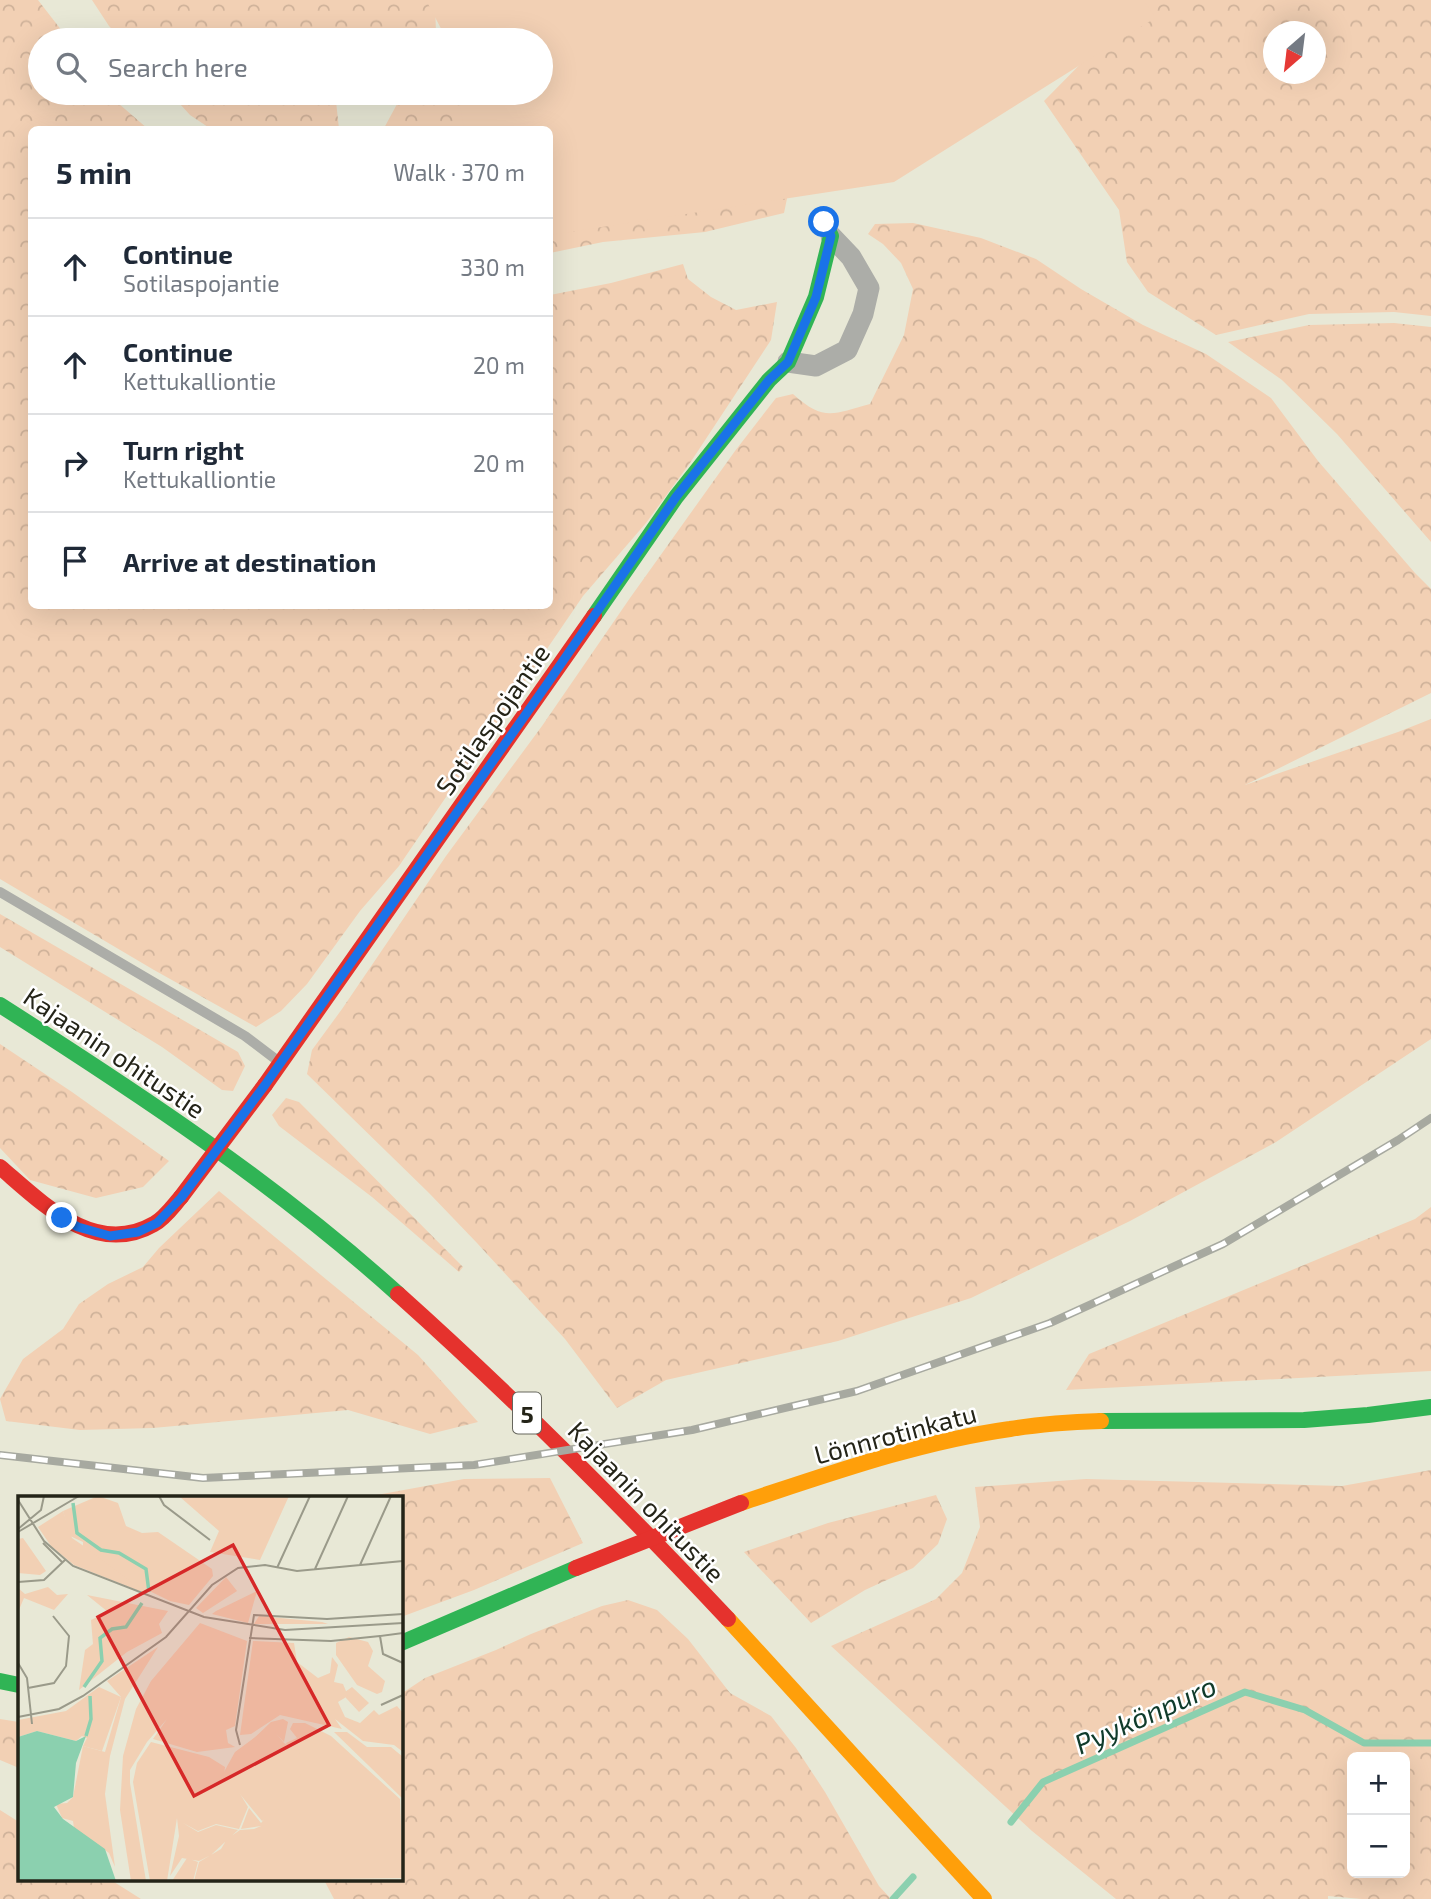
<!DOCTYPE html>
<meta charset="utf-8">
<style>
:root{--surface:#fff;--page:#f6f6f7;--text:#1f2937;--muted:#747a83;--line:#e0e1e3}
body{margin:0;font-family:"Exo 2",sans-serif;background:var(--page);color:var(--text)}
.controls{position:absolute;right:21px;bottom:21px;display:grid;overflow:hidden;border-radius:10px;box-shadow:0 7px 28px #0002}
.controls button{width:63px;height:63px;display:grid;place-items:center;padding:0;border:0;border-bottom:2px solid var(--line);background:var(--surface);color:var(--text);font:35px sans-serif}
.compass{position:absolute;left:1263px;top:21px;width:63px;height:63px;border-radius:50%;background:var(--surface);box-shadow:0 7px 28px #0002;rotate:208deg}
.stop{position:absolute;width:21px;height:21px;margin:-16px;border:5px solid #1a73e8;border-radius:50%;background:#fff}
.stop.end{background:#1a73e8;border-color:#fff;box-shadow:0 2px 7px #0008}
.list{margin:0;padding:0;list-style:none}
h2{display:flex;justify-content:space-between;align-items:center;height:91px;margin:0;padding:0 28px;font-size:30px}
h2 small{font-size:23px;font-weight:400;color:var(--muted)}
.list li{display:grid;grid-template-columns:46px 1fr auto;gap:21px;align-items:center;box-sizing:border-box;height:98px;padding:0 28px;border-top:2px solid var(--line)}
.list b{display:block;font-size:26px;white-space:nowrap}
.list p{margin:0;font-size:23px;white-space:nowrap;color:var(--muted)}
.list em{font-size:23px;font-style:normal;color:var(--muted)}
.icon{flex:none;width:38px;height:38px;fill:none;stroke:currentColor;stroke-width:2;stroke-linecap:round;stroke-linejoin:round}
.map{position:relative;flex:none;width:1431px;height:1899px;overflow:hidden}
.search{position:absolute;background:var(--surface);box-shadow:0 7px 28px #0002;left:28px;top:28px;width:525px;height:77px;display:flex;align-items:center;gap:18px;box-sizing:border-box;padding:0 24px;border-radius:38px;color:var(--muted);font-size:26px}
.panel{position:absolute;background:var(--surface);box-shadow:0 7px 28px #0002;left:28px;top:126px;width:525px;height:483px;border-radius:10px}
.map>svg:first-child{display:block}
.forest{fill:url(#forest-crowns);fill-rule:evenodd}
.pitch{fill:#f2d0b4}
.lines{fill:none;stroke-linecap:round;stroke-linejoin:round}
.stream{stroke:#8bd0af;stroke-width:7}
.lane{stroke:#acada8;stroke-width:10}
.street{stroke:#acada8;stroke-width:21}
.fast{stroke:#30b455;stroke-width:16}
.slow{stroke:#ff9f0a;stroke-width:16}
.jam{stroke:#e5322d;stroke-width:16}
.rail-casing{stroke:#a7a9a0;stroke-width:8}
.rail{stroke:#fff;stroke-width:5;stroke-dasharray:16;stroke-linecap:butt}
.jam-bridge{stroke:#e5322d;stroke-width:16}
.route{stroke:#1a73e8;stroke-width:9}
.labels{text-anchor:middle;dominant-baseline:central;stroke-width:5;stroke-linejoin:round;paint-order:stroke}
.shield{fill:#fff;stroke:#66665d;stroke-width:2}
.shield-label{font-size:24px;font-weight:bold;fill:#242418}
.street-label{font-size:26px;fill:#242418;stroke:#fff}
.water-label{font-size:28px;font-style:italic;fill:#103b2b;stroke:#fff}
.inset-river{fill:none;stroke:#8bd0af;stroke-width:3.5}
.inset-road{fill:none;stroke:#9a9a8a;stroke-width:2}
.view{fill:#d62828;fill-opacity:0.15;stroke:#d62828;stroke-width:3.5}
.inset-edge{fill:none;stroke:#242418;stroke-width:3.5}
</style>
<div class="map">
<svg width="1431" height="1899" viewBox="0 0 1431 1899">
<defs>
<pattern id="forest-crowns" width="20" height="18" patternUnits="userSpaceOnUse" patternTransform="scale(1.75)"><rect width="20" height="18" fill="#f2d0b4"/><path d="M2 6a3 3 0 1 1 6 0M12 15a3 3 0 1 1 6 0" fill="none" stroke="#cfb29a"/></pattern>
</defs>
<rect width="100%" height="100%" fill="#e8e8d6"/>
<path class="forest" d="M0,0H38L69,40H40V93H110L118,103L148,129L32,130V606H550V295L611,283L683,264L688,279L711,297L736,310L777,302L771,340L690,463L646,523L583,596L399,866L360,911L307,984L281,1011L256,1027L154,970L0,879Z
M92,0H435L436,34L406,40H360L321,29L318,40H122L109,26Z
M1125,0H1431V316L1394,312L1309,314L1216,335L1148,292L1127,262L1119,210L1044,101L1106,38ZM1274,32H1316V74H1274Z
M170,93H330L336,101L339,129H211L190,115Z
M403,93H457L468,129L383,130Z
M790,184L784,213L705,232L603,242L550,253V215Z
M913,223L981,238L1036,259L1081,289L1143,325L1206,354L1271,398L1318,461L1415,573L1431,589V693L1245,785L1398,732L1431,719V1039L1276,1142L1130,1221L971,1298L838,1341L666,1380L617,1408L565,1339L477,1243L429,1193L307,1074L312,1050L342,1009L446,856L542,726L630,598L735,451L776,398L793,394C824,422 833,414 870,404L904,335L913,289L901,263L883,244L868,234L875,224Z
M1394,323L1431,327V542L1337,434L1282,380L1228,342L1309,325Z
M0,914L238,1052L245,1066L233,1091L222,1090L162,1047L0,947Z
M0,1044L72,1092L169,1161L143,1187L96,1198L30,1180L0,1148Z
M286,1098L299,1102L463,1267L459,1272L372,1197L279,1126L272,1115Z
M219,1191L418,1355L478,1422L430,1434L348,1410L153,1428L80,1430L6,1421L0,1399L23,1359L63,1329L79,1304L108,1284L143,1267L159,1248Z
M1431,1207V1371L1066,1390L1089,1354L1415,1219Z
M1431,1470V1899H1362L1328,1896V1899H1116L1032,1831L831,1646L936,1599L962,1573L980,1527L975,1487L1086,1479L1342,1486ZM1352,1757H1405V1873H1352Z
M550,1478L583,1543L474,1590L401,1617V1498H360L464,1479Z
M936,1495L947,1519L938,1544L913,1568L865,1590L811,1623L744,1552L828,1523Z
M628,1600L657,1610L688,1639L730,1693L771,1716L796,1748L825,1792L879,1886L891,1899H334L324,1880H401V1694L425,1678L496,1650L531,1634L602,1606Z
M0,1719L19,1722V1768L0,1760Z
M0,1810L19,1822V1880H111L141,1899H0Z"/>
<path class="pitch" d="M426,0H1144L1155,18L894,182L550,235V130L464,129L458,93H541V40H447Z"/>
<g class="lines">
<path class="stream" d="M1011,1822L1043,1782L1245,1692L1305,1710L1364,1743H1431
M893,1899L913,1877"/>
<path class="lane" d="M0,892L245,1036L278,1061"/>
<path class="street" d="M788,362L816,366L847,350L863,314L869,288L851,257L831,236"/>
<path class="fast" d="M594,616L676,497L769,380L788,362L816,297L831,236L824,222
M0,1005C138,1093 276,1184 398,1294
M1101,1421L1304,1420L1368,1415L1431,1407
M401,1643L576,1568
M0,1681L19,1685"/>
<path class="slow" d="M741,1503C829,1474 918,1442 1010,1429C1040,1424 1071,1422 1101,1421
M728,1619L984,1899"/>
<path class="jam" d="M265,1085L594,616
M0,1167C42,1203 95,1258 154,1224C165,1218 173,1206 181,1197
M398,1294C513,1397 622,1506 728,1619"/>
<g class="rail-casing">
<path id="rail" d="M0,1455L203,1478L474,1465L692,1430L857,1391L1050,1323L1223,1244L1398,1140L1431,1118"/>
</g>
<use href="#rail" class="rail"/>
<path class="jam-bridge" d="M181,1197L265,1085
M576,1568L741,1503"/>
</g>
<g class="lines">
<path class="route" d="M62,1218L78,1227L110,1236L138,1232L157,1223L181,1198L265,1085L545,687L676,497L769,380L788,362L816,297L831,236L824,222"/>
</g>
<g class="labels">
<rect class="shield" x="513" y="1392.5" width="28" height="41" rx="5"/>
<g class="shield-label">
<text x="527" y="1413">5</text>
</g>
<g class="street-label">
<text transform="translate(492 719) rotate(-55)">Sotilaspojantie</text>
<text transform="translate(115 1052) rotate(34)">Kajaanin ohitustie</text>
<text transform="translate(895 1433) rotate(-15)">Lönnrotinkatu</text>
<text transform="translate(647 1501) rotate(46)">Kajaanin ohitustie</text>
</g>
<g class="water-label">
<text transform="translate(1145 1714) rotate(-24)">Pyykönpuro</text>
</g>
</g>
<g transform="translate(18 1496)">
<rect width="385" height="385" fill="#e8e8d6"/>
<path d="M45,15L54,42L128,93L126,97L56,69L33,50L20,31ZM5,42L28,75L22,79L0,77V43ZM81,191L103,201L84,255L65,250L69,242L64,240L58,245L19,235L0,241V224L48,215ZM334,191L351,207L341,216L328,202L327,196Z" fill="#f2d0b4"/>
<path d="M80,0L100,7L108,30L124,37L140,36L194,73L195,80L171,109L152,105L113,86L65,50V46L52,40L45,15ZM271,0L242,64L192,56L201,35L162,1ZM208,81L219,95L185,117L178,112ZM30,91L39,99L50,98L36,114L6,102L0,116V92L7,98ZM239,95L230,127L194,118L198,115ZM69,99L150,115L141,128L144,137L109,156L61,194L67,154L75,148L73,124L90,116ZM241,120L304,126L310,128H236ZM182,127L229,145L217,230L208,234L210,247L217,251L179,256L135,243L149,223L129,246L112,274V287L128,385H113L102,314L105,260L118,213L133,185ZM331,141L350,146L355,155L350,170L367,185L364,196L359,198L339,189L318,159V147ZM235,145L276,147L279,166L300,182L312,177L314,161L320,169L316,186L325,188L330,200L320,206L327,221L342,227L356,214L361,219L379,210L385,217V256L376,249L345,245L317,223L324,233L262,219L233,238L222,239ZM140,151L107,203L92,260L87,298L97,371L91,357L56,332L55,325L44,322L38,308L49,307L55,301L65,250L87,256L103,201L89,185ZM265,223L270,226L266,246L258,238L227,251L253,226ZM275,227H287L313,240L382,303L385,382L176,385L181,366L203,353L209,343L222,334L236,333L243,330L223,333L231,312L243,327L262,304L272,255L268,247L279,242L272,233ZM316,236H329L349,251H373L385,261V303ZM133,246L191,261L207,271L205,287L221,296L230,311L221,333L198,328L180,335L165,327L180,336L198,329L220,334L193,359L181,365L164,362L152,380L161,340L159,322L149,385H132L115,286L119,267ZM169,362L180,366L175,385H154Z" fill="#f2d0b4"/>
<path d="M252,230L266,247L292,264L259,316L244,325L221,297L201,285L217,256Z" fill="#f2d0b4"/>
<path d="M19,235L58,245L68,240L58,267L55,301L36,311L45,323L87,353L98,385H0V241Z" fill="#8bd0af"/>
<path class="inset-river" d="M55,7L59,37L83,54L101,57L128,73L131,96M66,191L84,165L82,142L94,133L108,131L124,107M68,240L73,223L72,200"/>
<path class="inset-road" d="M141,0L146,9L192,44M0,4L26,45L55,70L186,121L267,134L385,127M0,33L23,14L26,0M0,36L61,0M25,47L45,67M342,69L373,0M259,72L292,0M297,73L330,0M0,86L26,84L47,64M385,137L362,140L365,158L385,167M231,142L313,145L362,140M0,167L9,182L14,228M10,192L36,187L48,170L51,140L35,120M363,209L385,199M0,221L41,213L65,200L148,141L194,89L220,72L247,69L279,75L385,65M222,249L218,234L236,119L309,123L385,118"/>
<path class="view" d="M215,49L311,229L176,300L80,121Z"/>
<rect width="385" height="385" class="inset-edge"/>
</g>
</svg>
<div class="controls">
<button>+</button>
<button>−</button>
</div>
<svg class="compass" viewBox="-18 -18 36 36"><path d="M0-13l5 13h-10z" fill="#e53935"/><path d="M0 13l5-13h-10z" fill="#747a83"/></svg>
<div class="stop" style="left:824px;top:222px"></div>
<div class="stop end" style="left:62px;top:1218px"></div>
<div class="search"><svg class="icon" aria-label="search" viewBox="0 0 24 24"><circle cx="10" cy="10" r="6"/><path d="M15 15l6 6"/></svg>Search here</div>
<section class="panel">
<h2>5 min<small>Walk · 370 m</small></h2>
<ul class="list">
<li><svg class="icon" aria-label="ahead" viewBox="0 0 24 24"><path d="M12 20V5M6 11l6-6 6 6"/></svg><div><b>Continue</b><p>Sotilaspojantie</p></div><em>330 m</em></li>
<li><svg class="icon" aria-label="ahead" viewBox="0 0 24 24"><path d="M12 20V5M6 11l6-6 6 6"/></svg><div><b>Continue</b><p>Kettukalliontie</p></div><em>20 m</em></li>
<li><svg class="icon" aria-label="right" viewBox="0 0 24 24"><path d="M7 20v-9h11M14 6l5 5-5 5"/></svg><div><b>Turn right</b><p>Kettukalliontie</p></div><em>20 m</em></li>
<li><svg class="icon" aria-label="arrive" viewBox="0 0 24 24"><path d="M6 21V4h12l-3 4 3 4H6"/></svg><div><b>Arrive at destination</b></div></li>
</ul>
</section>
</div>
